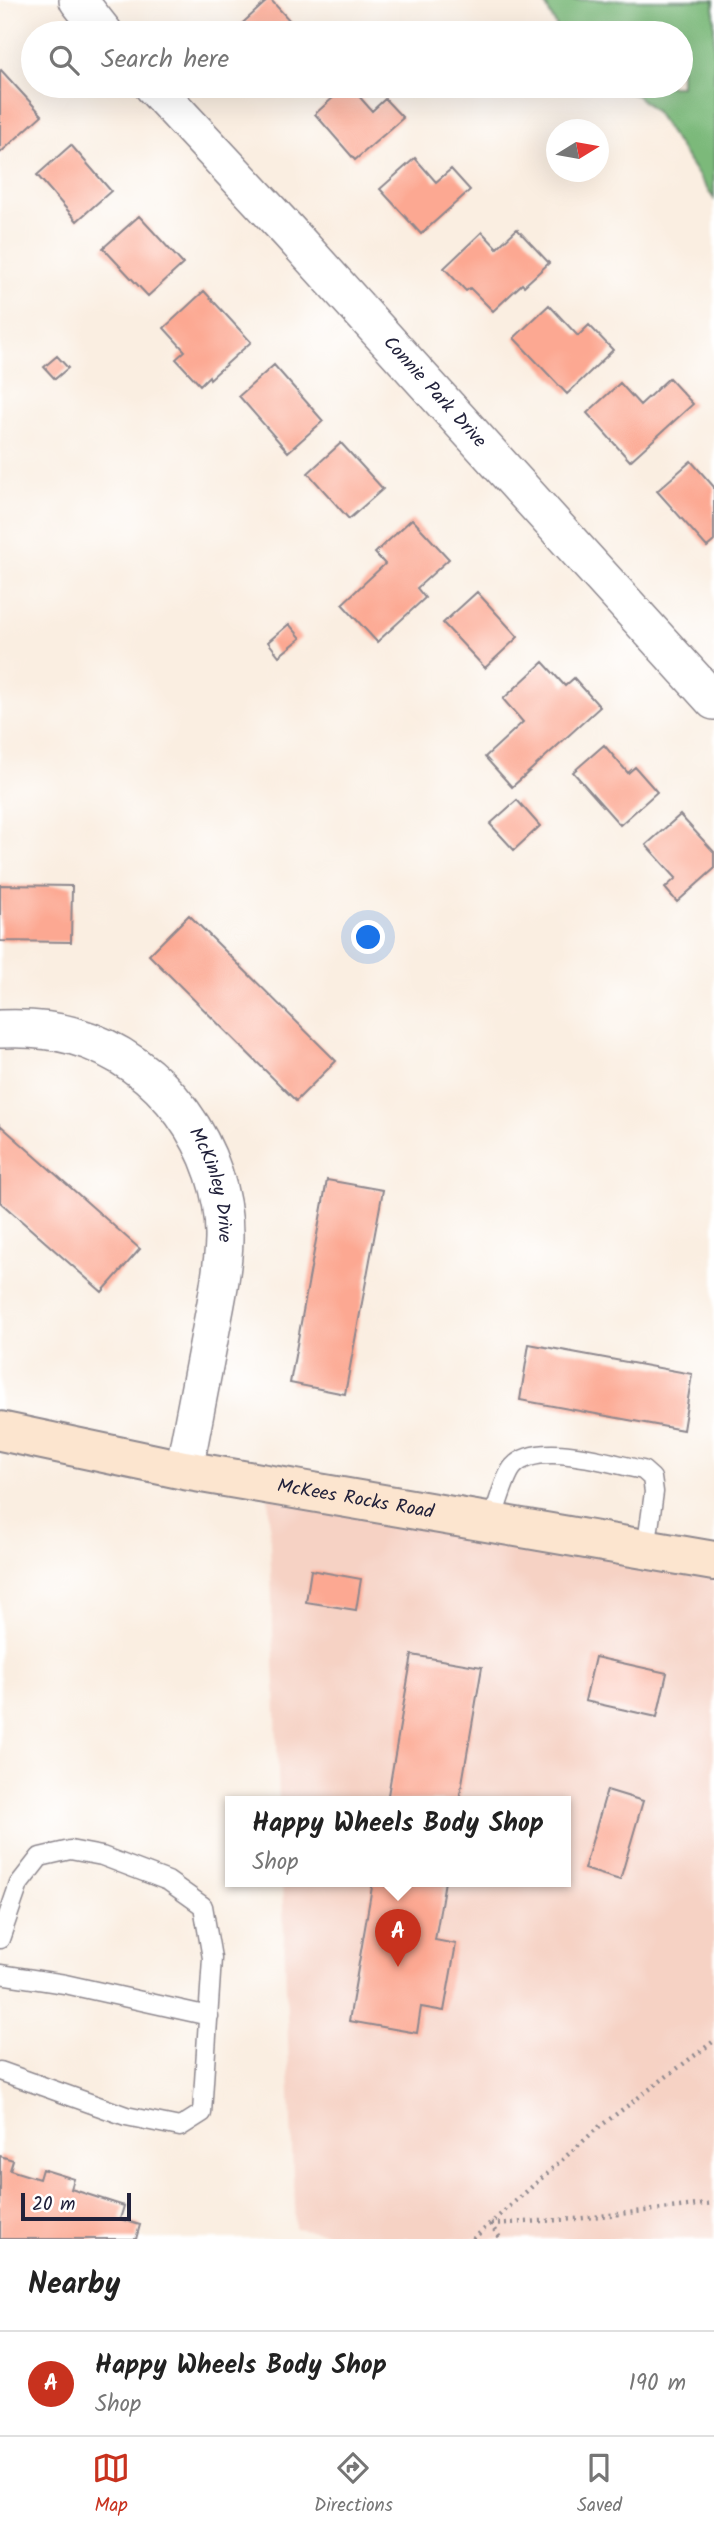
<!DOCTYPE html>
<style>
:root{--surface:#fff;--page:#f6f6f6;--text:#222;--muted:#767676;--line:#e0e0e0;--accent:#c8321e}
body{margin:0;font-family:Kalam,sans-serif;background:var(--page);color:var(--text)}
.compass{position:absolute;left:546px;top:119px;width:63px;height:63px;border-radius:50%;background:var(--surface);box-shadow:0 7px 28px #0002;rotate:79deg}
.scale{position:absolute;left:21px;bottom:18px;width:110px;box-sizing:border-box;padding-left:7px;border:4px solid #22223b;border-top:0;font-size:19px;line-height:24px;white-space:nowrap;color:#22223b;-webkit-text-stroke:5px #fff;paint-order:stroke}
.you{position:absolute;left:369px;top:938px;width:24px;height:24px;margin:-18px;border:5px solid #fff;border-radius:50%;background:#1a73e8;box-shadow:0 0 0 10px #1a73e833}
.badge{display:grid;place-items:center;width:46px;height:46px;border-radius:50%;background:var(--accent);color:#fff;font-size:23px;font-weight:700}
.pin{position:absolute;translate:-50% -58px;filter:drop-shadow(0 2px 4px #0008)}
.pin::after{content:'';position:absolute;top:37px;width:24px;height:21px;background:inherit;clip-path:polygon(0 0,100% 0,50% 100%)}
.popup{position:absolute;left:225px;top:1796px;width:346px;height:91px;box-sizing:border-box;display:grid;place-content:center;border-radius:0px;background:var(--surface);filter:drop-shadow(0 2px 5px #0005);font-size:23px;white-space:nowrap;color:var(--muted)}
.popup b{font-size:26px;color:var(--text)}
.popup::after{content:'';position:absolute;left:50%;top:100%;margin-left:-14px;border:14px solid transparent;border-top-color:var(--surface)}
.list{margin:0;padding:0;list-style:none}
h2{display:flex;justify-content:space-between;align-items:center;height:91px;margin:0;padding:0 28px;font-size:30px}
h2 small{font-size:23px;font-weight:400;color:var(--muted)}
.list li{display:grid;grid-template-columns:46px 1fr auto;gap:21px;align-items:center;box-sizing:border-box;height:105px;padding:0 28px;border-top:2px solid var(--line)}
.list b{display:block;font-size:26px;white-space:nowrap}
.list p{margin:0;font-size:23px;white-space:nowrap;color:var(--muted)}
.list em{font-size:23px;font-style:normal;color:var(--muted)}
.icon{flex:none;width:38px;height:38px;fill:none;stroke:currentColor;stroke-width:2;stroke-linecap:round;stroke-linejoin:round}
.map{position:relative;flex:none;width:714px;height:2239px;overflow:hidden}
.search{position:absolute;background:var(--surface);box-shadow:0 7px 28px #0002;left:21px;right:21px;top:21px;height:77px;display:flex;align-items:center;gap:18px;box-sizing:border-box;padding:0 24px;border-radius:38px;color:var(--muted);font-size:26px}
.sheet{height:196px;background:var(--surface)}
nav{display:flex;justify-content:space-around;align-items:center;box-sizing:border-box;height:98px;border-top:2px solid var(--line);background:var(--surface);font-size:19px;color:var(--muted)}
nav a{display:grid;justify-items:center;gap:4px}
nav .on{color:var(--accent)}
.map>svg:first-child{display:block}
.built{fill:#f6d2c4}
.forest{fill:#7cb97a;stroke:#4f6e5a;stroke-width:2}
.building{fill:#fca892}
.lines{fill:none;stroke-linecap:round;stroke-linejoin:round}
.lane-casing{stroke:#8e888e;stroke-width:21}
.street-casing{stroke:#8e888e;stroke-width:40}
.secondary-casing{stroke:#8e888e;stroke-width:42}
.path{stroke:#8e888e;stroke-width:4.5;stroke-dasharray:2 5;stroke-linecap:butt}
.lane{stroke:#fff;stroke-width:18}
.street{stroke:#fff;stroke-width:37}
.secondary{stroke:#fce5cf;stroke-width:38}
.labels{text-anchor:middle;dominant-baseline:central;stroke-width:5;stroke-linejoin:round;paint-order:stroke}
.street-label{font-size:19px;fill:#22223b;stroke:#fff}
</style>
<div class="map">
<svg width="714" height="2239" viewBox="0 0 714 2239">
<rect width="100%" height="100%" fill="#fff"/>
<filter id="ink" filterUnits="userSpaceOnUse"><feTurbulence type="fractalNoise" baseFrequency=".0143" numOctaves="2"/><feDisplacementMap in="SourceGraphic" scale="14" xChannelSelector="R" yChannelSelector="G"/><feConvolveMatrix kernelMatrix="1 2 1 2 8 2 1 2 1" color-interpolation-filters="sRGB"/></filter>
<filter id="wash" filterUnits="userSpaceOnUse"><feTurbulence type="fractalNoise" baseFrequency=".00686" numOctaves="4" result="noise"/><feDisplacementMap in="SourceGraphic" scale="28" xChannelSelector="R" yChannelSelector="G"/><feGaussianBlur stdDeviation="1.57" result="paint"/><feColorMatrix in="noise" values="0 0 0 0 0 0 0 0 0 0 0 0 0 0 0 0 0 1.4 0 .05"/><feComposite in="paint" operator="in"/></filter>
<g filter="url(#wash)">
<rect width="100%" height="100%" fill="#faeee1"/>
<path class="built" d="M268,1485L714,1561V2239H367L295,2228L282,1881H566V1801H279Z"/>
<path class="forest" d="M543,0H714V199L656,112L636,95L606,86H681V33H560Z"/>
<g id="blocks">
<path class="building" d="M268,0H271L301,33H240L236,29Z
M1,70L42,115L0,153V71Z
M346,86H350L372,111L385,99L403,118L355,160L315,114Z
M71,145L111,191L77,221L37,175Z
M415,158L436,182L451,169L470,190L421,234L380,189Z
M139,216L183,264L148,296L103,248Z
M517,229L549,263L524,286L522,284L493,311L470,288L466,291L444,268L482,232L497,248Z
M204,291L251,342L210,379L209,376L200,385L176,359L185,351L164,328Z
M549,305L578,336L589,325L613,350L567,394L514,338Z
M57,356L68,368L55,379L44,367Z
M274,365L323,421L288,452L239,396Z
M669,378L693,404L630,461L587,413L620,383L640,405Z
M341,443L383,489L349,519L308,473Z
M691,461L714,487V541L707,547L657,491Z
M412,519L449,559L417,588L425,598L377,642L342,604L385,564L375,553Z
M477,592L518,637L485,668L443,623Z
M289,624L301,638L279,656L268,642Z
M543,662L565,686L574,678L600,707L512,787L485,757L523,722L503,699Z
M604,745L628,773L635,767L657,792L620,825L573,772Z
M517,800L540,826L514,850L490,824Z
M680,815L714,852V869L677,902L665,888L676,878L646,845Z
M0,885L72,886L71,942L0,941Z
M189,915L336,1061L296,1101L149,955Z
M0,1125L140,1249L102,1292L0,1202Z
M327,1180L383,1190L345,1394L290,1383Z
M529,1344L692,1374L683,1430L520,1400Z
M311,1570L361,1579L356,1610L306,1602Z
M412,1655L482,1667L459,1801H387Z
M595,1657L667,1673L657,1717L585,1701Z
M607,1790L643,1801L620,1880L584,1869Z
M373,1881H445L435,1940L456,1944L444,2011L421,2007L417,2033L349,2021Z
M0,2156L13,2160L10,2170L39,2179L42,2169L74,2179L71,2189L124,2206L120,2219L140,2225L136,2239H0Z"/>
</g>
</g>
<g filter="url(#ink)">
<use href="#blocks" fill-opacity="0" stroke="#8e888e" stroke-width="2"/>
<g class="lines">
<g class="lane-casing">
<path id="lane" d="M491,1523C496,1510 505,1476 513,1467C537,1439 611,1464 643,1470L652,1478L654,1492L646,1550
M0,1939L19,1884L40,1857L70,1850L102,1856L168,1881L203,1906L212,1958L202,2113L180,2127L126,2116L0,2071
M0,1974L65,1984L209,2016"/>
</g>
<g class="street-casing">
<g id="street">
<path d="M78,0L104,33"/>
<path id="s1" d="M153,86L289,232L714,701"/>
<path id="s2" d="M0,1029C24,1028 50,1029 74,1036C161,1060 226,1149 224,1240C223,1273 215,1307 209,1340C201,1383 192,1427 184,1470"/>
</g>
</g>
<g class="secondary-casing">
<g id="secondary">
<path id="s3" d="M0,1431L184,1470L714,1561"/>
</g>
</g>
<path class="path" d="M490,2224L501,2239
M491,2224L575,2219L714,2203
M473,2239L599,2127L714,2041"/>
<use href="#lane" class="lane"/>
<use href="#street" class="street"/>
<use href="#secondary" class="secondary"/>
</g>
</g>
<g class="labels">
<g class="street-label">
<text stroke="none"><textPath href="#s1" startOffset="416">Connie Park Drive</textPath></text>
<text stroke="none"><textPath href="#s2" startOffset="289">McKinley Drive</textPath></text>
<text stroke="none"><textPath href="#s3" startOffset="362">McKees Rocks Road</textPath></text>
</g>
</g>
</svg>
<svg class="compass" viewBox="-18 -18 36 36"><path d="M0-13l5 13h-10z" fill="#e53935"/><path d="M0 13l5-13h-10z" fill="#767676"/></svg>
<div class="scale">20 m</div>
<div class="you"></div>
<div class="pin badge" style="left:398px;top:1967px">A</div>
<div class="popup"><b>Happy Wheels Body Shop</b>Shop</div>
<div class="search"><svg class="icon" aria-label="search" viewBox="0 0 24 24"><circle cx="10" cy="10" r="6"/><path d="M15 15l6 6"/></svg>Search here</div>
</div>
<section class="sheet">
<h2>Nearby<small></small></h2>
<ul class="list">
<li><span class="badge">A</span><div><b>Happy Wheels Body Shop</b><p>Shop</p></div><em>190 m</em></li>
</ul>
</section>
<nav>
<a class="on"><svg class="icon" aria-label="map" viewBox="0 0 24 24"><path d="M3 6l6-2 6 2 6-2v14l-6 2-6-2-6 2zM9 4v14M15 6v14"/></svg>Map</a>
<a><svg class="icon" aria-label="directions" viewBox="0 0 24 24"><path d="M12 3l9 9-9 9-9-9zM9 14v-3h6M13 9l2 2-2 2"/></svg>Directions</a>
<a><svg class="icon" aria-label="saved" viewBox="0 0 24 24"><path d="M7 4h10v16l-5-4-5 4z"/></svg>Saved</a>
</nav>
